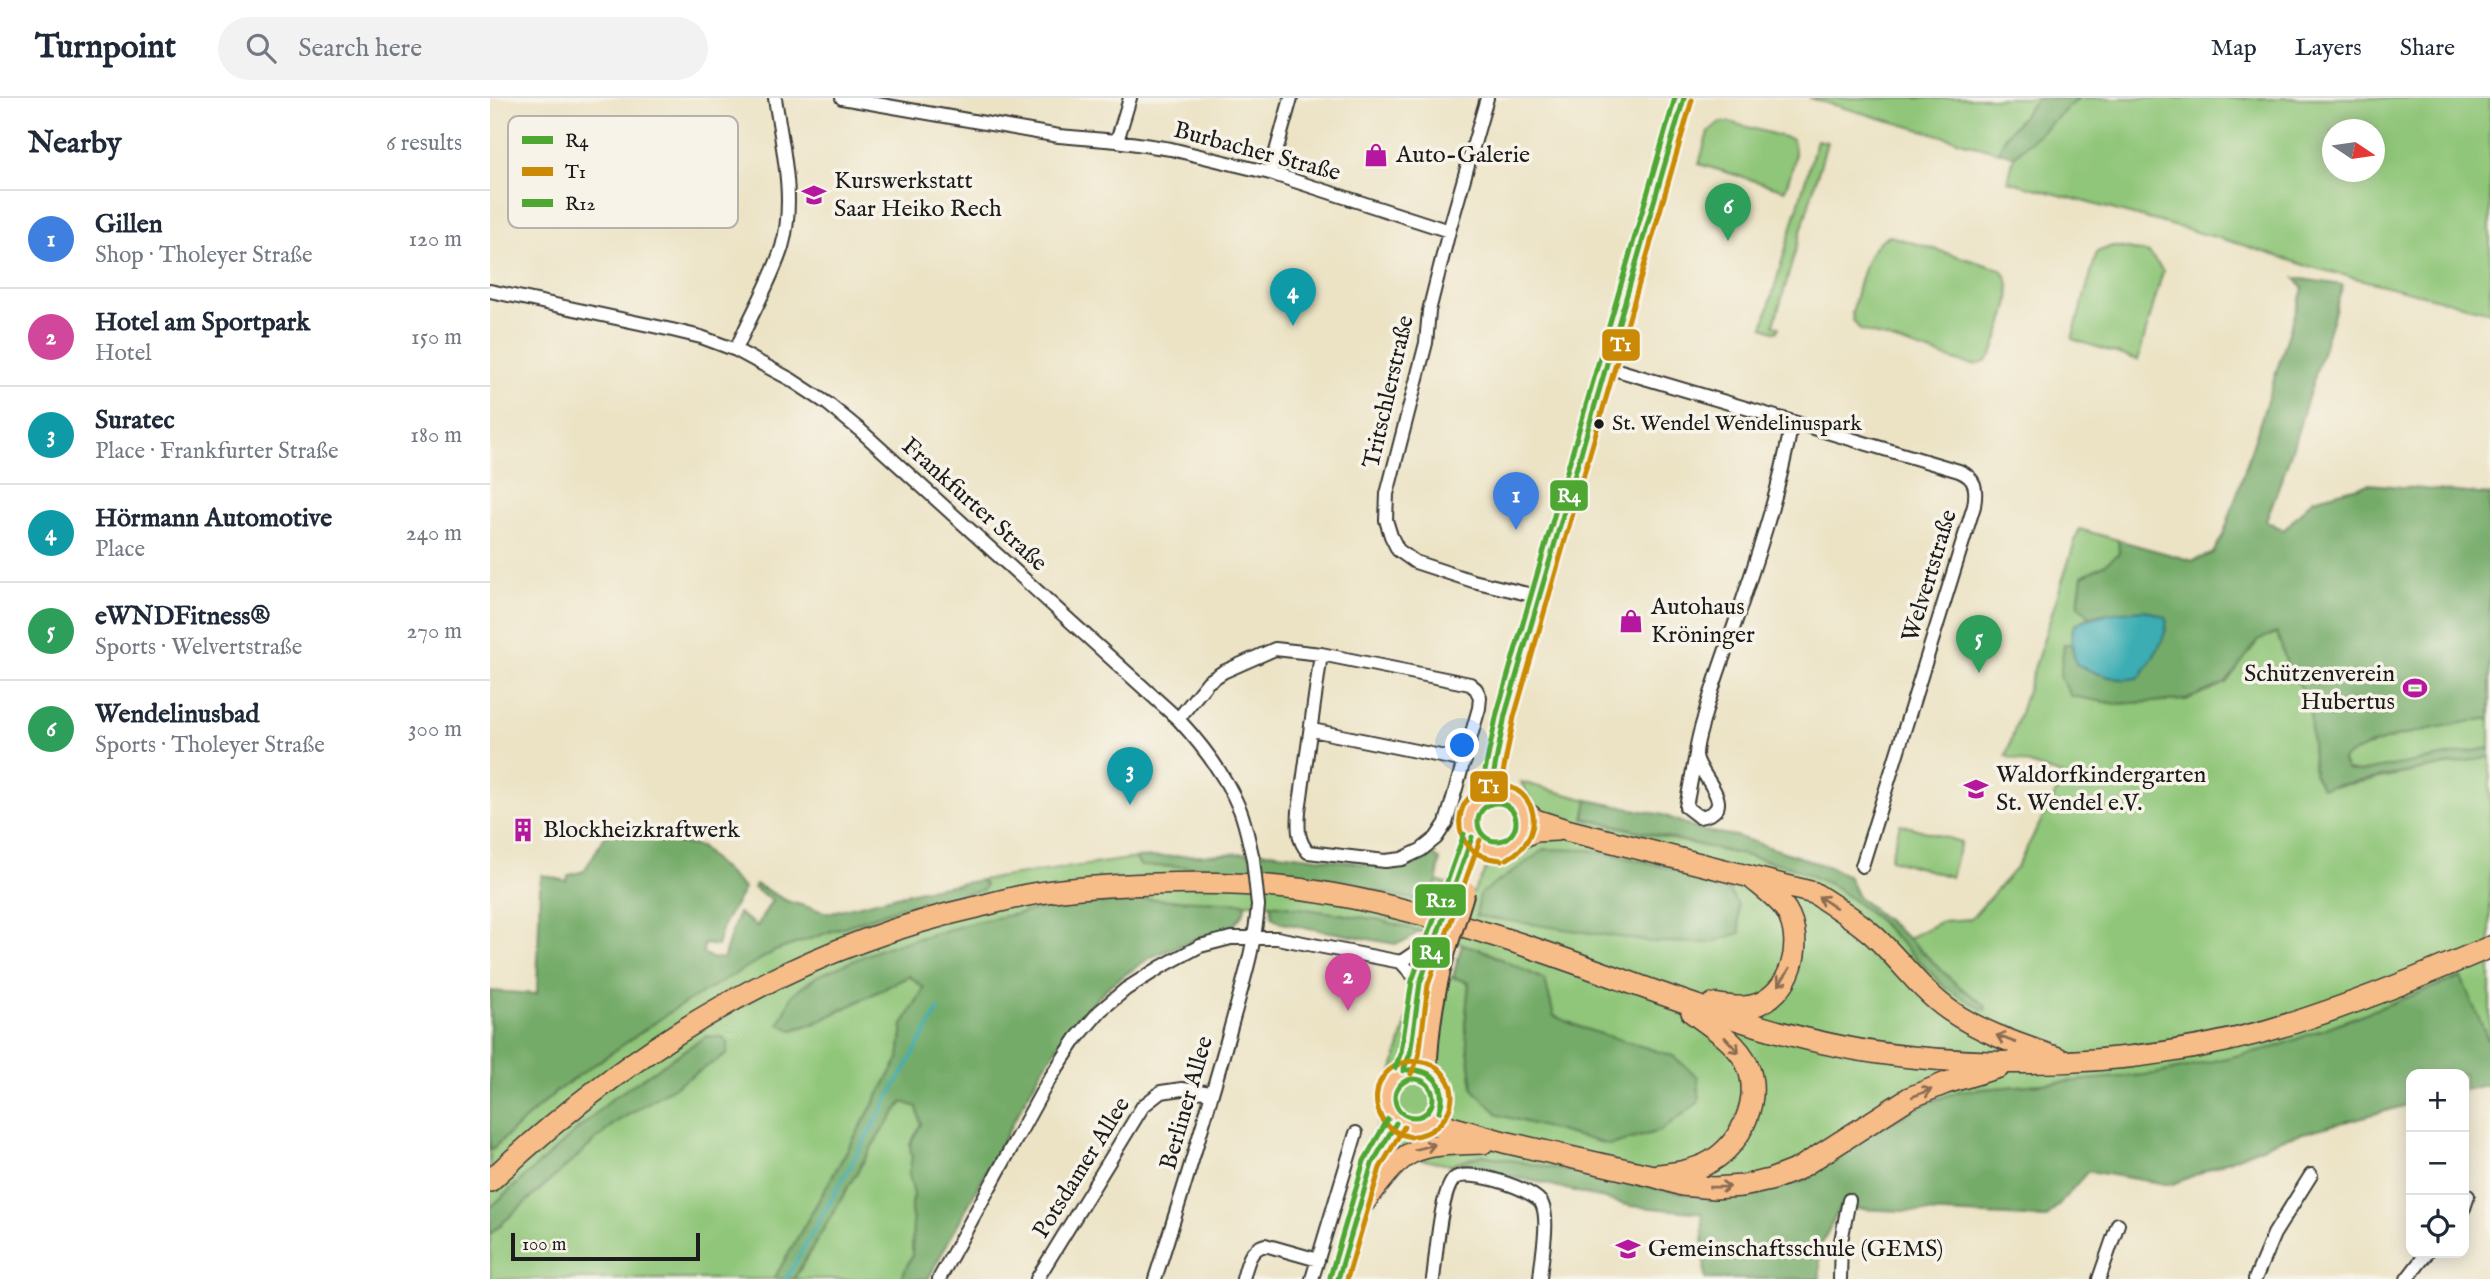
<!DOCTYPE html>
<meta charset="utf-8">
<style>
:root{--surface:#fff;--page:#f2f2f3;--text:#1f2937;--muted:#747a83;--line:#e0e1e3;--accent:#b5179e}
body{margin:0;font-family:"IM FELL English",serif;background:var(--page);color:var(--text)}
.controls{position:absolute;right:21px;bottom:21px;display:grid;overflow:hidden;border-radius:14px;box-shadow:0 4px 18px #0003}
.controls button{width:63px;height:63px;display:grid;place-items:center;padding:0;border:0;border-bottom:2px solid var(--line);background:var(--surface);color:var(--text);font:35px sans-serif}
.compass{position:absolute;left:1832px;top:21px;width:63px;height:63px;border-radius:50%;background:var(--surface);box-shadow:0 4px 18px #0003;rotate:103deg}
.scale{position:absolute;left:21px;bottom:18px;width:189px;box-sizing:border-box;padding-left:7px;border:4px solid #1c1c1c;border-top:0;font-size:19px;line-height:24px;white-space:nowrap;color:#1c1c1c;-webkit-text-stroke:5px #f7f3e8;paint-order:stroke}
.you{position:absolute;left:973px;top:648px;width:24px;height:24px;margin:-18px;border:5px solid #fff;border-radius:50%;background:#1a73e8;box-shadow:0 0 0 10px #1a73e833}
.badge{display:grid;place-items:center;width:46px;height:46px;border-radius:50%;background:var(--accent);color:#fff;font-size:23px;font-weight:700}
.pin{position:absolute;translate:-50% -58px;filter:drop-shadow(0 2px 4px #0008)}
.pin::after{content:'';position:absolute;top:37px;width:24px;height:21px;background:inherit;clip-path:polygon(0 0,100% 0,50% 100%)}
.list{margin:0;padding:0;list-style:none}
h2{display:flex;justify-content:space-between;align-items:center;height:91px;margin:0;padding:0 28px;font-size:30px}
h2 small{font-size:23px;font-weight:400;color:var(--muted)}
.list li{display:grid;grid-template-columns:46px 1fr auto;gap:21px;align-items:center;box-sizing:border-box;height:98px;padding:0 28px;border-top:2px solid var(--line)}
.list b{display:block;font-size:26px;white-space:nowrap}
.list p{margin:0;font-size:23px;white-space:nowrap;color:var(--muted)}
.list em{font-size:23px;font-style:normal;color:var(--muted)}
.icon{flex:none;width:38px;height:38px;fill:none;stroke:currentColor;stroke-width:2;stroke-linecap:round;stroke-linejoin:round}
.map{position:relative;flex:none;width:2000px;height:1181px;overflow:hidden}
header{display:flex;align-items:center;gap:42px;box-sizing:border-box;height:98px;padding:0 35px;background:var(--surface);border-bottom:2px solid var(--line)}
header strong{font-size:33px}
nav{display:flex;gap:38px;margin-inline-start:auto;font-size:24px}
.search{width:490px;height:63px;background:var(--page);display:flex;align-items:center;gap:18px;box-sizing:border-box;padding:0 24px;border-radius:38px;color:var(--muted);font-size:26px}
main{display:flex}
aside{flex:1;background:var(--surface)}
.map>svg:first-child{display:block}
.green{fill:#90c679;stroke:#56714a;stroke-width:2;fill-rule:evenodd}
.forest{fill:#74ab69;stroke:#486442;stroke-width:2}
.water{fill:#3badb3;stroke:#2c6468;stroke-width:2}
.lines{fill:none;stroke-linecap:round;stroke-linejoin:round}
.stream{stroke:#3badb3;stroke-width:3.5}
.minor-casing{stroke:#3b3a35;stroke-width:16}
.secondary-casing{stroke:#3b3a35;stroke-width:21}
.primary-casing{stroke:#3b3a35;stroke-width:23}
.trunk-casing{stroke:#3b3a35;stroke-width:24}
.minor{stroke:#fff;stroke-width:12}
.secondary{stroke:#fce5cf;stroke-width:18}
.primary{stroke:#f7bd88;stroke-width:19}
.trunk{stroke:#f7bd88;stroke-width:21}
.minor-bridge-casing{stroke:#3b3a35;stroke-width:16;stroke-linecap:butt}
.primary-bridge-casing{stroke:#3b3a35;stroke-width:23;stroke-linecap:butt}
.minor-bridge{stroke:#fff;stroke-width:12}
.primary-bridge{stroke:#f7bd88;stroke-width:19}
.bus-1-casing{stroke:#f7f3e8;stroke-width:10}
.bus-2-casing{stroke:#f7f3e8;stroke-width:10}
.bus-3-casing{stroke:#f7f3e8;stroke-width:10}
.bus-1{stroke:#4ea730;stroke-width:5}
.bus-2{stroke:#cb8a06;stroke-width:5}
.bus-3{stroke:#4ea730;stroke-width:5}
.oneway{stroke:#8a6c52}
.bus-dot{fill:#1c1c1c;stroke:#f7f3e8;stroke-width:2.5}
.labels{text-anchor:middle;dominant-baseline:central;stroke-width:7;stroke-linejoin:round;paint-order:stroke}
.bus-label{font-size:22px;fill:#1c1c1c;stroke:#f7f3e8;text-anchor:start}
.street-label{font-size:24px;fill:#1c1c1c;stroke:#f7f3e8}
.poi-label{font-size:24px;fill:#1c1c1c;stroke:#f7f3e8;text-anchor:start}
.key{fill:#f7f3e8;stroke:#b5b2ab;stroke-width:2}
.key-label{font-size:19px;fill:#1c1c1c}
.line-badge{stroke:#f7f3e8;stroke-width:2.5}
.badge-label{font-size:19px;text-anchor:middle;font-weight:bold;fill:#fff}
</style>
<header>
<strong>Turnpoint</strong>
<div class="search"><svg class="icon" aria-label="search" viewBox="0 0 24 24"><circle cx="10" cy="10" r="6"/><path d="M15 15l6 6"/></svg>Search here</div>
<nav><a>Map</a><a>Layers</a><a>Share</a></nav>
</header>
<main>
<aside>
<h2>Nearby<small>6 results</small></h2>
<ul class="list">
<li><span class="badge" style="background:#3f7fe0">1</span><div><b>Gillen</b><p>Shop · Tholeyer Straße</p></div><em>120 m</em></li>
<li><span class="badge" style="background:#d1479c">2</span><div><b>Hotel am Sportpark</b><p>Hotel</p></div><em>150 m</em></li>
<li><span class="badge" style="background:#0f9aa8">3</span><div><b>Suratec</b><p>Place · Frankfurter Straße</p></div><em>180 m</em></li>
<li><span class="badge" style="background:#0f9aa8">4</span><div><b>Hörmann Automotive</b><p>Place</p></div><em>240 m</em></li>
<li><span class="badge" style="background:#2e9e5b">5</span><div><b>eWNDFitness®</b><p>Sports · Welvertstraße</p></div><em>270 m</em></li>
<li><span class="badge" style="background:#2e9e5b">6</span><div><b>Wendelinusbad</b><p>Sports · Tholeyer Straße</p></div><em>300 m</em></li>
</ul>
</aside>
<div class="map">
<svg width="2000" height="1181" viewBox="0 0 2000 1181">
<rect width="100%" height="100%" fill="#f7f3e8"/>
<filter id="ink" filterUnits="userSpaceOnUse"><feTurbulence type="fractalNoise" baseFrequency=".0143" numOctaves="2"/><feDisplacementMap in="SourceGraphic" scale="14" xChannelSelector="R" yChannelSelector="G"/><feConvolveMatrix kernelMatrix="1 2 1 2 8 2 1 2 1" color-interpolation-filters="sRGB"/></filter>
<filter id="wash" filterUnits="userSpaceOnUse"><feTurbulence type="fractalNoise" baseFrequency=".00686" numOctaves="4" result="noise"/><feDisplacementMap in="SourceGraphic" scale="28" xChannelSelector="R" yChannelSelector="G"/><feGaussianBlur stdDeviation="1.57" result="paint"/><feColorMatrix in="noise" values="0 0 0 0 0 0 0 0 0 0 0 0 0 0 0 0 0 1.4 0 .05"/><feComposite in="paint" operator="in"/></filter>
<g filter="url(#wash)">
<rect width="100%" height="100%" fill="#ece3c5"/>
<path class="green" d="M1319,0H1548L1516,37L1509,54Z
M1589,0H2000V214L1821,169L1743,144L1518,83L1524,58ZM1842,32H1884V74H1842Z
M1230,24H1239L1302,41C1310,57 1300,76 1295,92L1209,66L1218,34Z
M1327,42L1337,44L1284,227L1289,229L1287,234L1273,229Z
M1400,138L1510,171C1532,188 1510,231 1503,254C1497,265 1490,268 1477,266L1370,232L1363,222L1362,215C1368,193 1375,143 1400,138Z
M1622,148L1659,155L1673,173L1648,262L1582,241L1607,154Z
M1589,431L1628,442L1630,455L1614,467L1592,478L1588,507L1601,518L1585,526L1582,533L1581,546H1574L1736,585L1769,541L1787,535L1799,572L1819,600L1824,677L1844,689L2000,659V946L1970,879L1786,949L1665,976L1470,993L1432,1007L1374,1040L1315,1082L1267,1097L1214,1099L993,1057L959,1067L881,1051L931,871L979,884L975,927L1170,1033L1208,1004V979L1064,918L1055,882L992,852L890,822L781,806L657,801L567,808L490,823L393,850L302,932L326,925L419,878L434,890L413,927L409,961L284,1181H0V1136L125,1025L237,956L216,938L123,1000L0,1110V1053L68,992L186,910L285,853L405,811L493,792L495,787L491,782L645,760L651,768L722,769L841,784L929,802L942,796L947,783L983,795L1000,764L1017,759L1031,751L1043,730L1044,709L1031,684L1098,702L1094,721L1300,768L1346,789L1388,822L1456,890L1495,907L1467,887L1418,840L1452,823L1481,821L1526,770L1575,678L1516,658Z
M2000,620V650L1869,674L1857,672L1851,661C1892,637 1954,628 2000,620Z
M1410,726L1471,744L1461,779L1400,761Z
M413,1004L428,1008L431,1026L420,1047L422,1059L419,1076L424,1097L421,1111L423,1125L422,1157L411,1181H304L387,1040Z"/>
<path class="forest" d="M1548,0H1589L1524,58L1509,54L1516,37Z
M1805,180L1853,187L1800,358L1776,423L1794,432L1823,401L1879,386L2000,397V620C1954,628 1891,637 1852,661L1857,672L1869,674L2000,650V659L1832,690L1824,677L1819,600L1799,572L1787,535L1769,541L1736,585L1696,602L1626,606L1581,598L1570,579L1574,546H1581L1586,566L1618,515L1601,518L1588,508L1592,478L1614,467L1629,455L1628,442L1703,463L1723,455L1733,437L1745,402L1813,191Z
M1098,702L1173,717L1213,733L1246,738L1339,769L1358,778L1368,799L1418,840L1467,887L1495,907L1496,911L1494,912L1456,890L1388,822L1346,789L1300,768L1094,720Z
M125,732L210,749L254,791L234,825L227,848L214,846L213,855L222,860L233,861L248,815L267,828L282,802L263,790L266,786L297,803L338,815L431,792L491,782L495,787L493,792L405,811L285,853L186,910L68,992L0,1053V893L47,896L50,786L52,777L76,783L79,777L94,773L117,735Z
M1055,751L1099,752L1156,764L1233,785L1248,806L1250,835L1219,845L1161,844L986,818L990,796Z
M780,754L892,768H909L944,757L950,762L947,783L942,796L929,802L841,784L722,769L651,768L645,760Z
M657,801L756,805L753,816L744,827L661,859L620,887L584,924L551,973L438,1181H411L422,1157L423,1125L421,1111L424,1097L419,1076L422,1059L420,1047L431,1026L427,1009L413,1004L387,1040L304,1181H284L409,961L413,927L434,890L419,878L325,925L302,932L289,926L303,896L327,878L393,850L490,823L567,808Z
M781,806L890,822L929,833L918,842L905,846L792,825L782,819Z
M972,846L992,852L1055,882L1064,918L1092,930L1183,958L1208,979L1209,1004L1170,1033L1120,1047L1009,1017L983,991L975,927L979,885L963,879Z
M1971,879L2000,946V986L1974,992V976H1921V1006L1791,1041L1681,1087L1598,1073L1557,1120L1350,1110L1330,1149V1181H1215L1212,1115L1141,1108L1053,1085L959,1067L993,1057L1214,1099L1267,1097L1315,1082L1374,1040L1432,1007L1470,993L1665,976L1786,949Z
M216,938L232,939L238,945L237,956L125,1025L0,1136V1110L123,1000Z"/>
<path class="water" d="M1655,512L1676,519C1680,538 1660,564 1650,579C1631,586 1604,575 1586,566C1583,552 1579,539 1585,526C1608,515 1630,514 1655,512Z"/>
<g class="lines">
<path class="stream" d="M296,1181L449,911"/>
</g>
</g>
<g filter="url(#ink)">
<g class="lines">
<g class="minor-casing">
<path id="minor" d="M352,0L569,38L627,43L681,51L780,75L959,133
M997,0L959,133L939,213L936,245L897,396L896,422L901,438L908,452L925,464L983,483L1050,499
M627,43L640,0
M780,75L801,0
M0,193L182,232L211,239L246,252L300,281L338,306L371,333L688,621C713,648 736,678 750,712C756,727 759,745 763,761
M246,252C260,218 281,184 292,149C306,101 292,48 285,0
M1117,269L1469,373C1486,380 1487,391 1484,408L1372,768
M688,621L718,584L733,574L785,551L831,556L980,586L986,591L990,599L989,610L956,725L946,740L931,752L912,761L895,763L818,754C807,742 808,729 809,713L831,556
M822,632L975,663
M1206,656L1196,709L1209,719C1253,712 1207,677 1206,657C1206,645 1211,631 1214,620C1223,585 1236,553 1247,519C1269,455 1290,390 1302,324
M911,864L945,841
M1974,1110L1978,1098
M449,1181L557,985L586,941L610,913L636,891L671,869L710,848L741,840H787L911,864L930,885
M547,1181L653,1008L671,994L692,991L722,995
M665,1181C691,1100 716,1018 739,936C750,894 765,851 768,807
M753,1181C757,1167 759,1151 775,1147L828,1162
M822,1181L866,1035
M943,1181C946,1160 950,1095 964,1081C977,1069 1045,1091 1052,1106C1060,1123 1051,1162 1050,1181
M1350,1181L1351,1143L1359,1102
M1609,1181L1628,1126
M1765,1181L1784,1136L1821,1077
M1917,1181L1937,1155"/>
</g>
<g class="secondary-casing">
<path id="secondary" d="M848,1181L882,1066L906,1025"/>
</g>
<g class="primary-casing">
<path id="primary" d="M978 724a29 29 0 1 1 58 0a29 29 0 1 1-58 0Z
M1004,696L1003,679L1015,617L1194,0
M962,789L982,739
M895 1001a29 29 0 1 1 58 0a29 29 0 1 1-58 0Z
M913,973C921,957 920,942 923,924C927,900 933,877 941,853
M937,974C938,933 943,899 954,858"/>
</g>
<g class="trunk-casing">
<path id="trunk" d="M1032,711L1045,722L1076,732L1324,795C1344,808 1364,820 1382,836C1409,860 1429,891 1459,912C1492,935 1531,947 1568,960
M1032,739L1045,733L1067,732
M1223,906C1235,908 1250,911 1262,908C1301,898 1316,845 1296,812C1288,800 1275,791 1264,782
M939,1026L954,1027L1014,1044L1163,1078L1192,1087L1224,1090L1252,1088L1280,1082L1308,1071L1419,1000L1456,985L1509,969
M1168,1077C1185,1075 1204,1073 1220,1064C1252,1045 1272,1001 1257,966C1246,943 1221,929 1202,914
M0,1083C138,952 300,851 487,809C507,804 528,798 549,795C588,789 627,787 666,786C726,784 788,786 847,797C902,807 958,823 1012,840C1149,883 1275,945 1421,959C1555,972 1693,963 1821,919C1882,899 1941,874 2000,849
M869,1111C916,1050 915,1047 993,1045"/>
</g>
<use href="#minor" class="minor"/>
<use href="#secondary" class="secondary"/>
<use href="#primary" class="primary"/>
<use href="#trunk" class="trunk"/>
<g class="minor-bridge-casing">
<path id="minor-bridge" d="M763,761L768,807"/>
</g>
<g class="primary-bridge-casing">
<path id="primary-bridge" d="M941,853L955,813
M954,858L975,792"/>
</g>
<use href="#minor-bridge" class="minor-bridge"/>
<use href="#primary-bridge" class="primary-bridge"/>
<g class="bus-1-casing">
<path id="bus-1" d="M1004,696L1003,679L1015,617L1194,0
M917,972C943,970 959,988 949,1014
M917,972C944,972 957,987 949,1014
M913,973L920,956L930,885L982,739
M848,1181L882,1066L906,1025"/>
</g>
<g class="bus-2-casing">
<path id="bus-2" d="M1013,695L1012,680L1024,619L1202,2
M1012,762C951,759 961,685 1010,687C1021,688 1030,692 1037,702C1052,724 1038,750 1017,761
M921,976L929,958L938,887L990,742
M921,1039C871,1030 877,961 928,963C939,964 949,969 955,978C974,1003 951,1036 924,1038
M857,1181L890,1070L914,1029"/>
</g>
<g class="bus-3-casing">
<path id="bus-3" d="M995,697L994,678L1007,615L1185,0
M988 724a19 19 0 1 1 38 0a19 19 0 1 1-38 0Z
M905,970L911,954L922,883L974,736
M905 1000a19 19 0 1 1 38 0a19 19 0 1 1-38 0Z
M840,1179L874,1063L898,1021"/>
</g>
<use href="#bus-1" class="bus-1"/>
<use href="#bus-2" class="bus-2"/>
<use href="#bus-3" class="bus-3"/>
</g>
<defs><path id="oneway-shaft" d="M-6 0H5M1.5-3L5.5 0L1.5 3" fill="none" stroke-width="1.6" stroke-linecap="round" stroke-linejoin="round" transform="scale(1.75)"/></defs>
<g class="oneway">
<use href="#oneway-shaft" transform="translate(1337 804) rotate(-148)"/>
<use href="#oneway-shaft" transform="translate(1294 879) rotate(124)"/>
<use href="#oneway-shaft" transform="translate(1516 941) rotate(-159)"/>
<use href="#oneway-shaft" transform="translate(1242 947) rotate(47)"/>
<use href="#oneway-shaft" transform="translate(1432 995) rotate(-21)"/>
<use href="#oneway-shaft" transform="translate(935 1049) rotate(-14)"/>
<use href="#oneway-shaft" transform="translate(1230 1089) rotate(-1)"/>
</g>
</g>
<defs>
<g id="shop-bare" transform="scale(1.89)"><path d="M-5-2.5h2.3a2.7 3.5 0 0 1 5.4 0H5L5.5 6h-11ZM-1.5-2.5h3a1.5 2.3 0 0 0-3 0Z" fill="#b5179e" stroke="#f7f3e8" stroke-width="2.5" paint-order="stroke"/></g>
<g id="school-bare" transform="scale(1.89)"><path d="M0-5L7-2L0 1L-7-2ZM-4 1L0 2.5L4 1V4Q0 6-4 4Z" fill="#b5179e" stroke="#f7f3e8" stroke-width="2.5" paint-order="stroke"/></g>
<g id="stadium-bare" transform="scale(1.89)"><path d="M0-5a6.5 5 0 1 0 0 10a6.5 5 0 1 0 0-10ZM-3.5-1.8h7v3.6h-7Z" fill="#b5179e" stroke="#f7f3e8" stroke-width="2.5" paint-order="stroke"/></g>
<g id="building-bare" transform="scale(1.89)"><path d="M-4-6H4V6H1V3H-1V6H-4ZM-2.5-4.3h1.7v1.8h-1.7ZM.8-4.3h1.7v1.8H.8ZM-2.5-1h1.7V.8h-1.7ZM.8-1h1.7V.8H.8Z" fill="#b5179e" stroke="#f7f3e8" stroke-width="2.5" paint-order="stroke"/></g>
</defs>
<g fill-rule="evenodd">
<use href="#shop-bare" x="886" y="57"/>
<use href="#school-bare" x="324" y="97"/>
<use href="#shop-bare" x="1141" y="523"/>
<use href="#stadium-bare" x="1925" y="590"/>
<use href="#school-bare" x="1486" y="691"/>
<use href="#building-bare" x="33" y="732"/>
<use href="#school-bare" x="1138" y="1151"/>
</g>
<circle class="bus-dot" cx="1109" cy="326" r="6"/>
<g class="labels">
<g class="bus-label">
<text x="1122" y="326">St. Wendel Wendelinuspark</text>
</g>
<g class="street-label">
<text transform="translate(767 54) rotate(15)">Burbacher Straße</text>
<text transform="translate(899 294) rotate(-77)">Tritschlerstraße</text>
<text transform="translate(484 407) rotate(42)">Frankfurter Straße</text>
<text transform="translate(1440 478) rotate(-73)">Welvertstraße</text>
<text transform="translate(697 1005) rotate(-74)">Berliner Allee</text>
<text transform="translate(592 1070) rotate(-58)">Potsdamer Allee</text>
</g>
<g class="poi-label">
<text x="906" y="57">Auto-Galerie</text>
<text x="344" y="83">Kurswerkstatt<tspan x="344" dy="28">Saar Heiko Rech</tspan></text>
<text x="1161" y="509">Autohaus<tspan x="1161" dy="28">Kröninger</tspan></text>
<text x="1905" y="576" text-anchor="end">Schützenverein<tspan x="1905" dy="28">Hubertus</tspan></text>
<text x="1506" y="677">Waldorfkindergarten<tspan x="1506" dy="28">St. Wendel e.V.</tspan></text>
<text x="53" y="732">Blockheizkraftwerk</text>
<text x="1158" y="1151">Gemeinschaftsschule (GEMS)</text>
</g>
</g>
<rect x="18" y="18" width="230" height="112" rx="10" class="key"/>
<rect x="32" y="38" width="31" height="8" fill="#4ea730"/>
<rect x="32" y="69" width="31" height="9" fill="#cb8a06"/>
<rect x="32" y="101" width="31" height="8" fill="#4ea730"/>
<g class="key-label">
<text x="75" y="49">R4</text>
<text x="75" y="80">T1</text>
<text x="75" y="112">R12</text>
</g>
<g class="line-badge">
<rect x="1111" y="230" width="40" height="34" rx="7" fill="#cb8a06"/>
<rect x="1059" y="381" width="40" height="33" rx="7" fill="#4ea730"/>
<rect x="979" y="672" width="40" height="33" rx="7" fill="#cb8a06"/>
<rect x="924" y="785" width="53" height="34" rx="7" fill="#4ea730"/>
<rect x="921" y="838" width="40" height="33" rx="7" fill="#4ea730"/>
</g>
<g class="badge-label">
<text x="1131" y="253">T1</text>
<text x="1079" y="404">R4</text>
<text x="999" y="695">T1</text>
<text x="951" y="809">R12</text>
<text x="941" y="861">R4</text>
</g>
</svg>
<div class="controls">
<button>+</button>
<button>−</button>
<button><svg class="icon" aria-label="locate" viewBox="0 0 24 24"><circle cx="12" cy="12" r="6"/><path d="M12 2v4M12 18v4M2 12h4M18 12h4"/></svg></button>
</div>
<svg class="compass" viewBox="-18 -18 36 36"><path d="M0-13l5 13h-10z" fill="#e53935"/><path d="M0 13l5-13h-10z" fill="#747a83"/></svg>
<div class="scale">100 m</div>
<div class="you"></div>
<div class="pin badge" style="left:1026px;top:432px;background:#3f7fe0">1</div>
<div class="pin badge" style="left:858px;top:913px;background:#d1479c">2</div>
<div class="pin badge" style="left:640px;top:707px;background:#0f9aa8">3</div>
<div class="pin badge" style="left:803px;top:228px;background:#0f9aa8">4</div>
<div class="pin badge" style="left:1489px;top:575px;background:#2e9e5b">5</div>
<div class="pin badge" style="left:1238px;top:143px;background:#2e9e5b">6</div>
</div>
</main>
